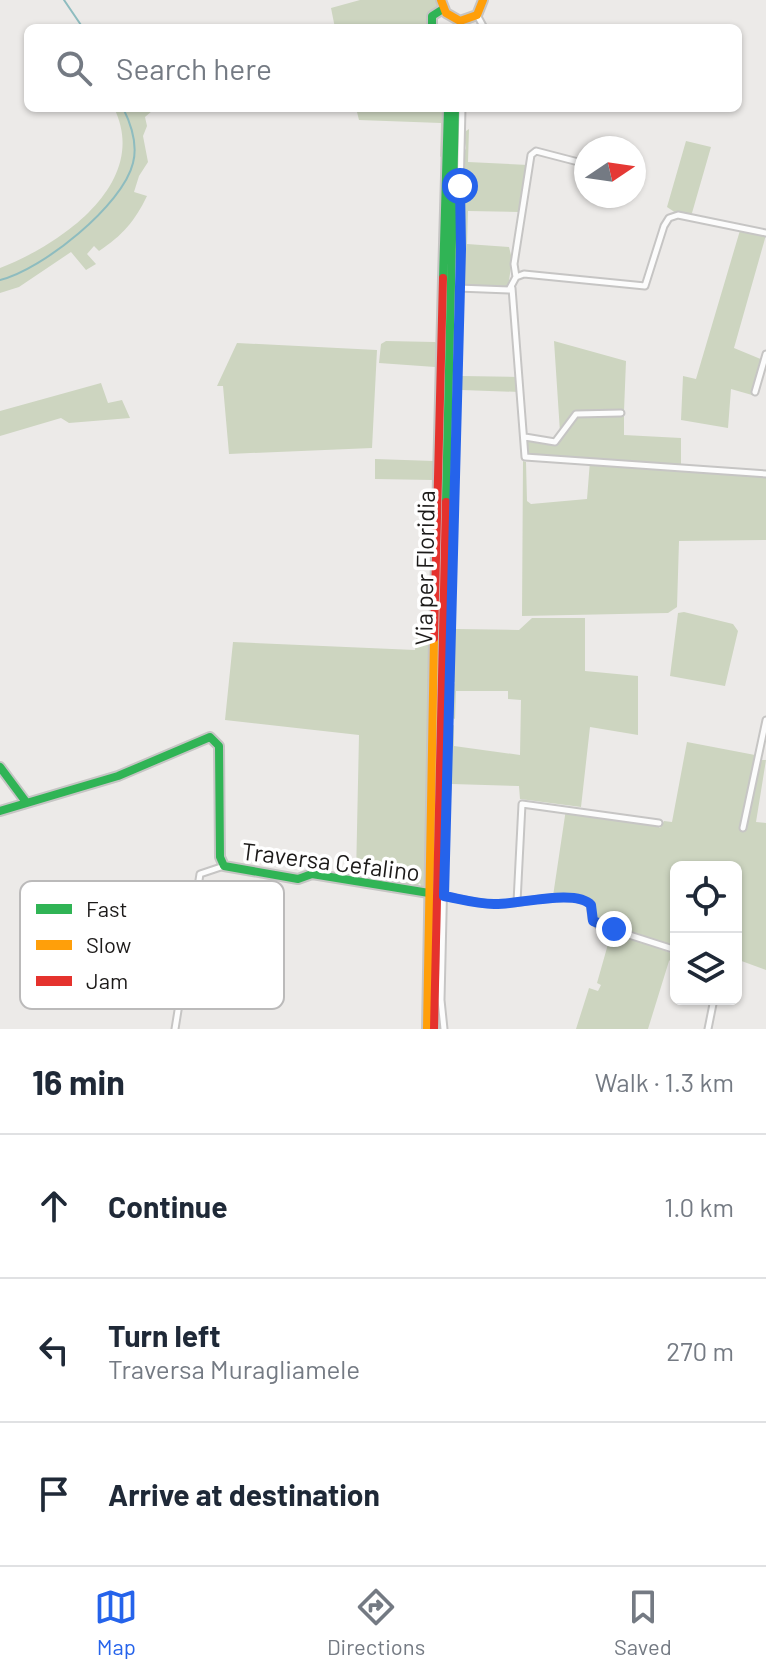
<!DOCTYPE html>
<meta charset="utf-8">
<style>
:root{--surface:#fff;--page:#f6f6f7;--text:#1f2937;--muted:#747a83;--line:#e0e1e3;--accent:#2563eb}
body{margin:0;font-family:Barlow,sans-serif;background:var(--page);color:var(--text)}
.controls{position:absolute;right:24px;bottom:24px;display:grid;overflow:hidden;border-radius:12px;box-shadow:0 2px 6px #0004}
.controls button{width:72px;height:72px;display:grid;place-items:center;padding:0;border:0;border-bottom:2px solid var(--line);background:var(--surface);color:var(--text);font:40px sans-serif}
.compass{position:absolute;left:574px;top:136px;width:72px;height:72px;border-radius:50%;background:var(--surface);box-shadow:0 2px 6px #0004;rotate:77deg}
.stop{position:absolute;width:24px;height:24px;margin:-18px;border:6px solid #2563eb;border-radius:50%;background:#fff}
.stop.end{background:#2563eb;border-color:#fff;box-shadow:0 2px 8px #0008}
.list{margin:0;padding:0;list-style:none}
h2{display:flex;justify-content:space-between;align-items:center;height:104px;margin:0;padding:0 32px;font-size:34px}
h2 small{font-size:26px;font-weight:400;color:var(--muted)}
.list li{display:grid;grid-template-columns:52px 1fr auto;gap:24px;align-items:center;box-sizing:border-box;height:144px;padding:0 32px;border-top:2px solid var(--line)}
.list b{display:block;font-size:30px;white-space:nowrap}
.list p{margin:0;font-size:26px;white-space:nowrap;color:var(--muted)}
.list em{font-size:26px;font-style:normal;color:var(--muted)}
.icon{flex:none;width:44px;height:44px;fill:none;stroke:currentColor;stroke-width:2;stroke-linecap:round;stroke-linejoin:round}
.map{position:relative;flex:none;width:766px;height:1029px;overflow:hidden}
.search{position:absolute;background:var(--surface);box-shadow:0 2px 6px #0004;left:24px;right:24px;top:24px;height:88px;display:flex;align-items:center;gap:20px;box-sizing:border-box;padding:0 28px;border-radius:12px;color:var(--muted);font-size:30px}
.sheet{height:536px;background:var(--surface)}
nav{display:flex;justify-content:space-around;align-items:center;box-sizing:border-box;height:112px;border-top:2px solid var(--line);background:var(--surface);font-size:22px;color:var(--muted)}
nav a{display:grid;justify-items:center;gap:4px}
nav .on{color:var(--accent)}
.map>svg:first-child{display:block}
.green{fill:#cdd5c0}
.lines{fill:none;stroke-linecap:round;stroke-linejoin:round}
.stream{stroke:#8ebcbf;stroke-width:2}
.street-casing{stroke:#c6c5c4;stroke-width:9}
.fast-casing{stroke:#c6c5c4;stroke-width:12}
.slow-casing{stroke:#c6c5c4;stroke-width:12}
.jam-casing{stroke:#c6c5c4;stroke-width:12}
.street{stroke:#fcfcfc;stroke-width:5}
.fast{stroke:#30b455;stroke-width:8}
.slow{stroke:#ff9f0a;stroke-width:8}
.jam{stroke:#e5322d;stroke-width:8}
.route{stroke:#2563eb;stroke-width:10}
.labels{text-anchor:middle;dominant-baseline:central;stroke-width:7;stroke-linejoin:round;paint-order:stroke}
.street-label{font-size:24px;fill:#1c1a19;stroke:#fff}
.key{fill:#fff;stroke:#bbbaba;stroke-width:2}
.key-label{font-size:22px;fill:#1c1a19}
</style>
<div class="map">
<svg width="766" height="1029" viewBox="0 0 766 1029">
<rect width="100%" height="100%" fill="#eceae8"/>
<path class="green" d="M360,0H437L438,6L428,17L429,28H335L331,8Z
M114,108H150L152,111L145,117L147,126L143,136L148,162L139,176L134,192L147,196C135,221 122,236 99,251L94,246L87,254L96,264L86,270L71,252L19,287L0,293V268C60,245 151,183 114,108Z
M356,108H445L443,155L440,157L441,123L359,120Z
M469,129L468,162L528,165L520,212L468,211L467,244L509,247L512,259L508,288H468L460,282L465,207L463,155L466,148L463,133Z
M686,141L711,147L692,213H676L667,207Z
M741,227L766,235L734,348L763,360L752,395L731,389L728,428L681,420L683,376L696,379Z
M386,341L435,342L439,345L438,378L435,367L379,363L381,344Z
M554,341L626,361L624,411H576L560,432Z
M237,343L377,350L372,448L229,454L223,386H217Z
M462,363V376L519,377L520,392L462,390L461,395L458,378Z
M101,383L108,403L122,400L130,418L69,423L61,418L0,436V411Z
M436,386L435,486L433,488V480L375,479V459L434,461Z
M582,413L624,416V435L681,438V465L526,456V439L551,443L570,426L574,417Z
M523,461L526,462L527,501L531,504L587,499L590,461L766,477V540L679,541L677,607L668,613L522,616Z
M684,612L733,624L738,631L725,686L670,676L678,613Z
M532,618H585V671L638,676V735L590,727L581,807L520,799L519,786L452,784L451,798L448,795L449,756L452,753L450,727L454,725V746L520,755L521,700L508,699V691H456L455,719L450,717L451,686L455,683L451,677L452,632L456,629L519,630Z
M434,619L426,886L422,889L420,883L415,888L356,877L359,735L225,720L233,642L415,650L418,626L430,627L429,621Z
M687,742L755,755L741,830L744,831L759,760H766L756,822L766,823V970L736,959V867H676V949L595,922L589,900L553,896L566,809L655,824L660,828L664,821L672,822Z
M612,930L676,955L669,961L648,1029H576L589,988L598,991L601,985L597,983Z"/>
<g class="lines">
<path class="stream" d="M64,0L83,28
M0,280C42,270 123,205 133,163C138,144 131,124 123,108"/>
<g class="street-casing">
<path id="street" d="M477,15L484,28
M516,277L514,264L531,155L536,151L586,164
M458,288L509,290L516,277L524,274L645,286L664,226L669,218L678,215L766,233
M512,288L525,457L766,474
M755,392L766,354
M525,437L555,442L576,414L621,413
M743,828L766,720
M444,896C463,899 482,905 501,904C529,903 564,890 590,903L592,919L598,925L676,950
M517,902L522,804L659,823
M175,1029L200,874L224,866
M444,1029L441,1000L462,108
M708,1029L714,999"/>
</g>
<g class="fast-casing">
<path id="fast" d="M432,28V16L443,9
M443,278L448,108
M446,502L455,108
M0,767L26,802
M0,811L118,776L210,737L219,746L220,857L224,866L298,879L312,874L429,893"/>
</g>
<g class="slow-casing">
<path id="slow" d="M441,0L446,13L460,21L477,15L483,0
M427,1029L434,638"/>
</g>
<g class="jam-casing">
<path id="jam" d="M434,638L443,278
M434,1029L446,502"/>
</g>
<use href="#street" class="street"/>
<use href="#fast" class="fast"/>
<use href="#slow" class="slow"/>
<use href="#jam" class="jam"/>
</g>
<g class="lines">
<path class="route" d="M460,186L461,249L444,896C460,899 477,904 494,904C517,905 576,888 591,905L593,921L614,929"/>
</g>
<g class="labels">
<g class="street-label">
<text transform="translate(424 568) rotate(-89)">Via per Floridia</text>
<text transform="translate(331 861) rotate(7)">Traversa Cefalino</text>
</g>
</g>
<rect x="20" y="881" width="264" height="128" rx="12" class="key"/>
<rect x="36" y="904" width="36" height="10" fill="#30b455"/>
<rect x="36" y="940" width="36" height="10" fill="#ff9f0a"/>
<rect x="36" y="976" width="36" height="10" fill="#e5322d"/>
<g class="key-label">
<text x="86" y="917">Fast</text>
<text x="86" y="953">Slow</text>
<text x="86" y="989">Jam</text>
</g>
</svg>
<div class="controls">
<button><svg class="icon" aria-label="locate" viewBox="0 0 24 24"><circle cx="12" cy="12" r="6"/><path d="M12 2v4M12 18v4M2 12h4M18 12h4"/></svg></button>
<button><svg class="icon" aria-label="layers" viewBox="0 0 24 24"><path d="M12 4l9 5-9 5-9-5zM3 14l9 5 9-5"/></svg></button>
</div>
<svg class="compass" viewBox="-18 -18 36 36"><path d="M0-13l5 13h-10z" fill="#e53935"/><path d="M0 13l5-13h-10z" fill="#747a83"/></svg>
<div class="stop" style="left:460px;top:186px"></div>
<div class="stop end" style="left:614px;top:929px"></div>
<div class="search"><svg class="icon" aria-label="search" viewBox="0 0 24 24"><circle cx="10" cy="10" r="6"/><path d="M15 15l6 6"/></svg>Search here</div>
</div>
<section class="sheet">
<h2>16 min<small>Walk · 1.3 km</small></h2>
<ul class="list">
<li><svg class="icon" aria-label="ahead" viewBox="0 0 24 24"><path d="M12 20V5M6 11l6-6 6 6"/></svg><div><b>Continue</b></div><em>1.0 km</em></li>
<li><svg class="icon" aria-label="left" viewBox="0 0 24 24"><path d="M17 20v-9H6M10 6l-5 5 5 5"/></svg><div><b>Turn left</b><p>Traversa Muragliamele</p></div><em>270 m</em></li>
<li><svg class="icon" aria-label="arrive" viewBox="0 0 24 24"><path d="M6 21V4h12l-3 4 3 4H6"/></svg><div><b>Arrive at destination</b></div></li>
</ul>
</section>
<nav>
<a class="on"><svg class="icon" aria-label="map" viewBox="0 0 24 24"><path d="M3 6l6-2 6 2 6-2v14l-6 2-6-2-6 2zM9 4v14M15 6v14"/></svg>Map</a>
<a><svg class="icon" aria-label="directions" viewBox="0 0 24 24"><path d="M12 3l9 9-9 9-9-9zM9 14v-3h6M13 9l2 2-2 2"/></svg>Directions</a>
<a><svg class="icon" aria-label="saved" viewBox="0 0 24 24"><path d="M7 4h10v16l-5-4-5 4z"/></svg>Saved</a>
</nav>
